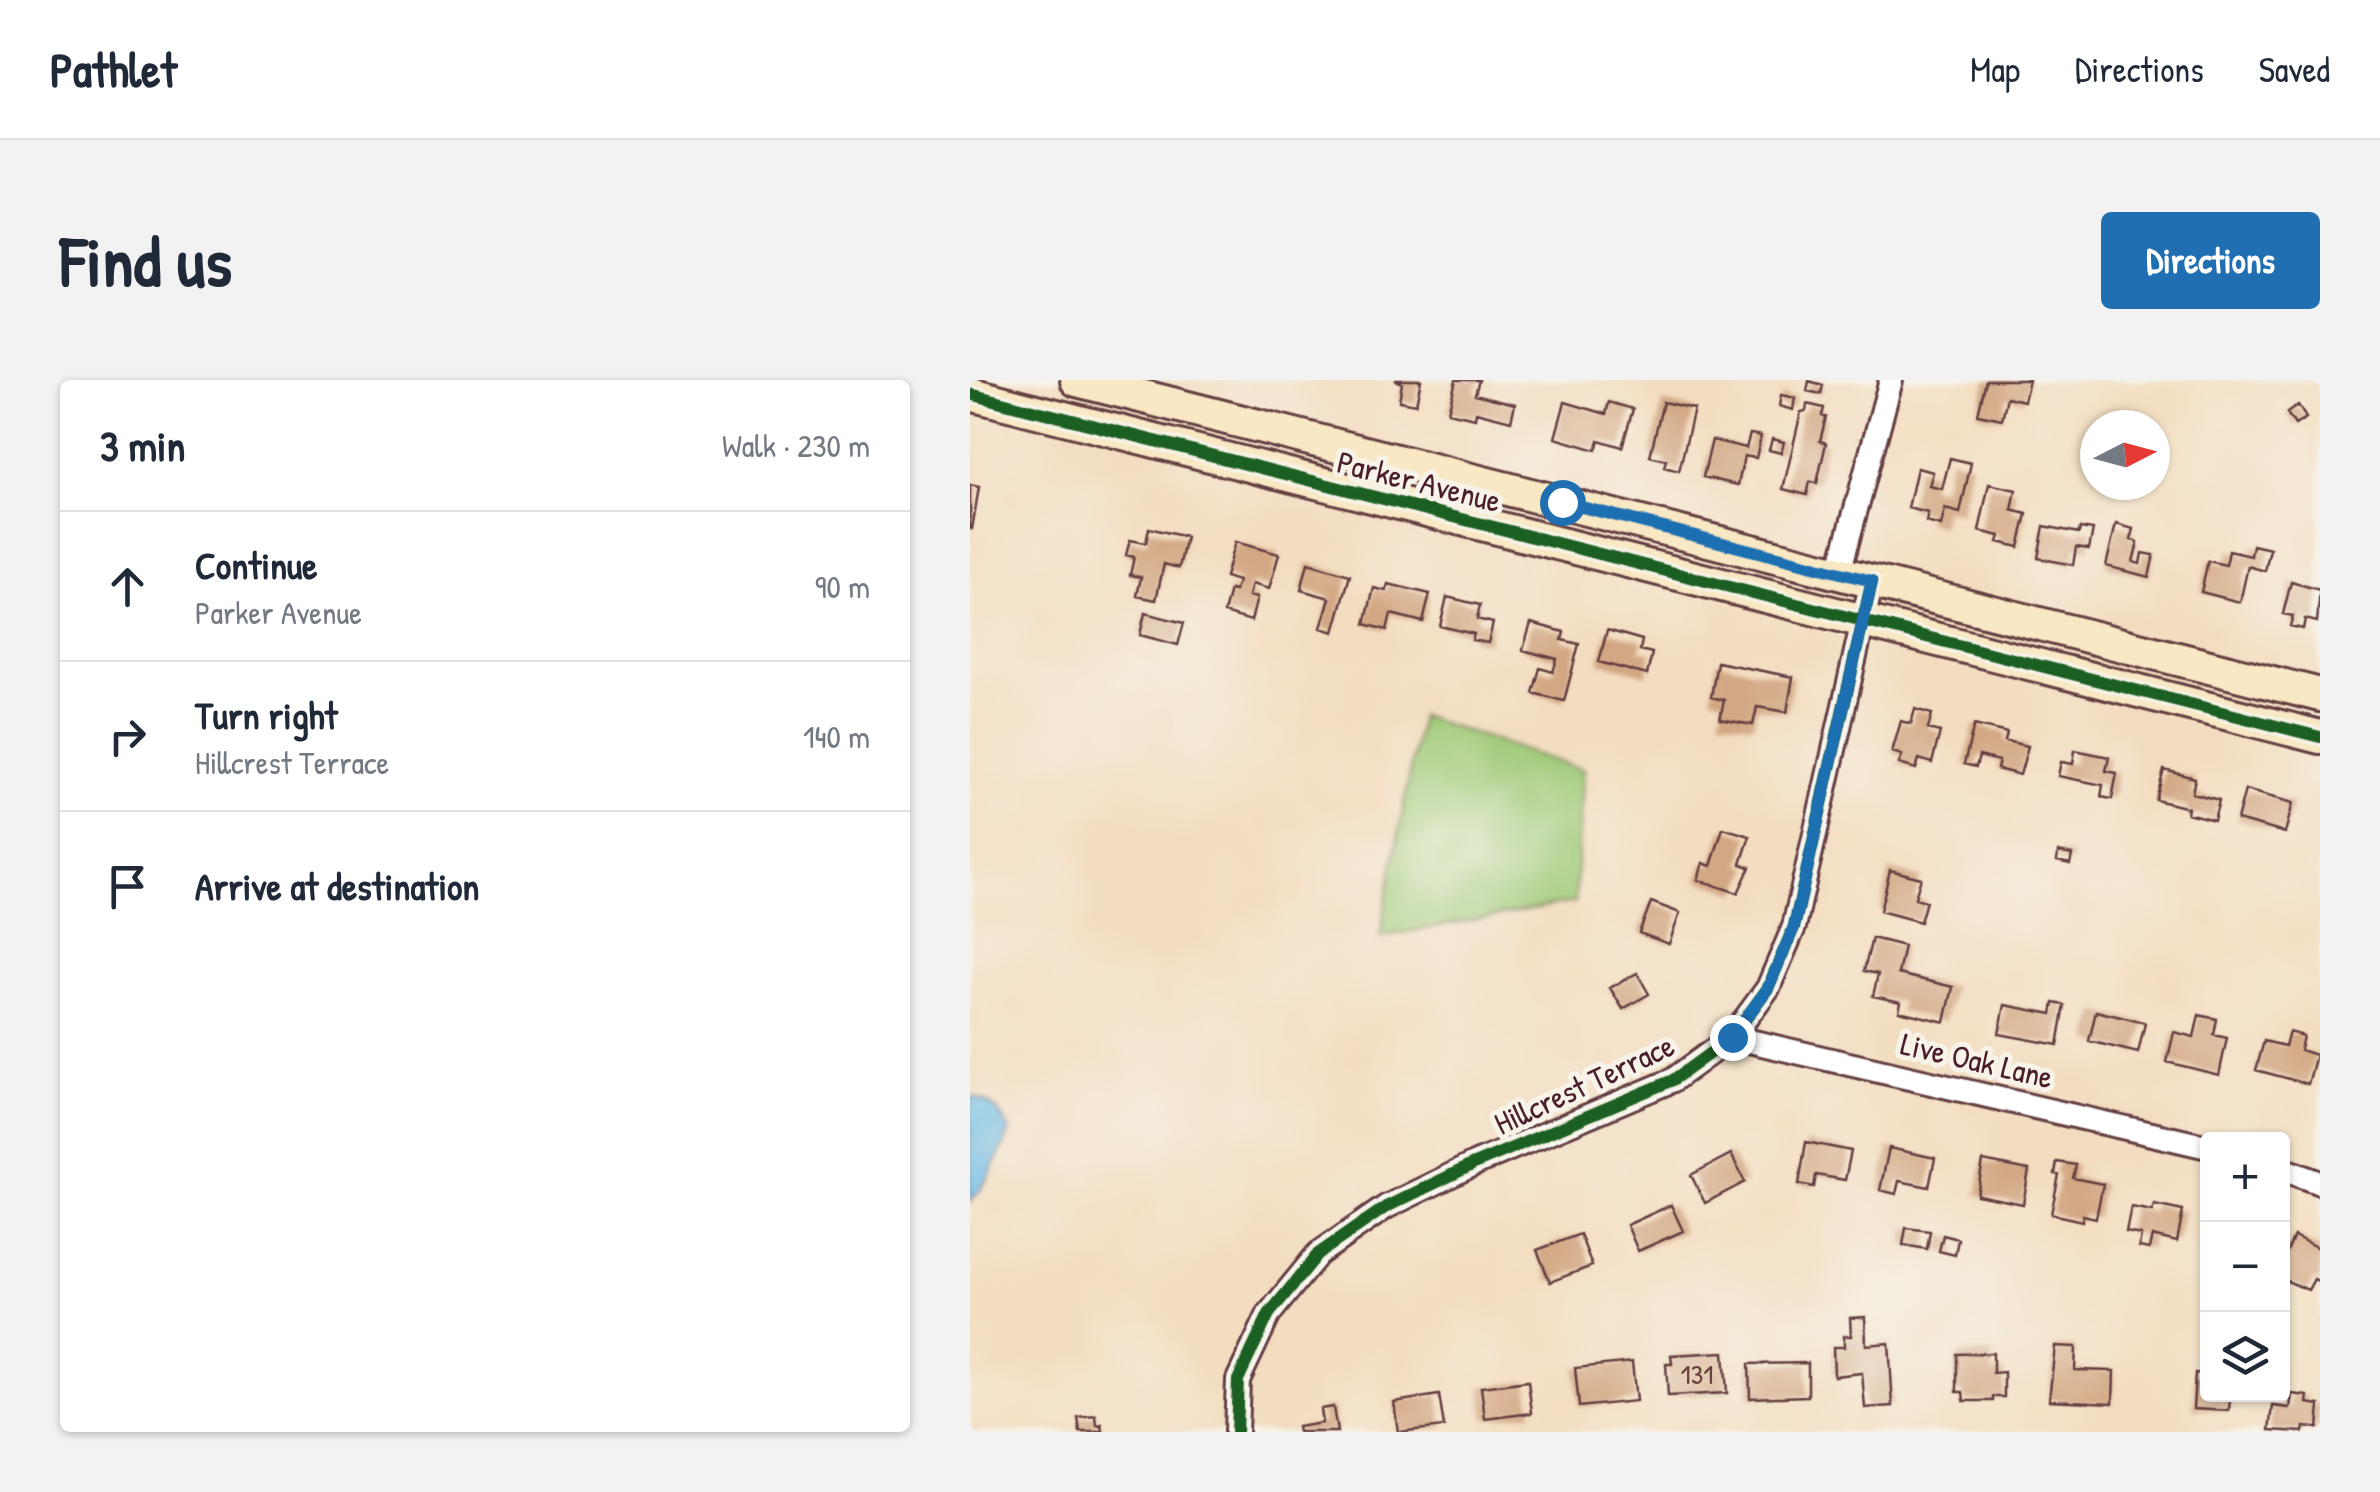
<!DOCTYPE html>
<meta charset="utf-8">
<style>
:root{--surface:#fff;--page:#f2f2f3;--text:#1f2937;--muted:#747a83;--line:#e0e1e3;--accent:#1f6fb2}
body{margin:0;font-family:"Patrick Hand",sans-serif;background:var(--page);color:var(--text)}
.controls{position:absolute;right:30px;bottom:30px;display:grid;overflow:hidden;border-radius:10px;box-shadow:0 2px 8px #0004}
.controls button{width:90px;height:90px;display:grid;place-items:center;padding:0;border:0;border-bottom:2px solid var(--line);background:var(--surface);color:var(--text);font:50px sans-serif}
.compass{position:absolute;left:1110px;top:30px;width:90px;height:90px;border-radius:50%;background:var(--surface);box-shadow:0 2px 8px #0004;rotate:84deg}
.stop{position:absolute;width:30px;height:30px;margin:-22px;border:8px solid #1f6fb2;border-radius:50%;background:#fff}
.stop.end{background:#1f6fb2;border-color:#fff;box-shadow:0 2px 10px #0008}
.list{margin:0;padding:0;list-style:none}
h2{display:flex;justify-content:space-between;align-items:center;height:130px;margin:0;padding:0 40px;font-size:42px}
h2 small{font-size:32px;font-weight:400;color:var(--muted)}
.list li{display:grid;grid-template-columns:65px 1fr auto;gap:30px;align-items:center;box-sizing:border-box;height:150px;padding:0 40px;border-top:2px solid var(--line)}
.list b{display:block;font-size:38px;white-space:nowrap}
.list p{margin:0;font-size:32px;white-space:nowrap;color:var(--muted)}
.list em{font-size:32px;font-style:normal;color:var(--muted)}
.icon{flex:none;width:55px;height:55px;fill:none;stroke:currentColor;stroke-width:2;stroke-linecap:round;stroke-linejoin:round}
.map{position:relative;flex:none;width:1350px;height:1052px;overflow:hidden;border-radius:10px}
header{display:flex;align-items:center;gap:60px;box-sizing:border-box;height:140px;padding:0 50px;background:var(--surface);border-bottom:2px solid var(--line)}
header strong{font-size:48px}
nav{display:flex;gap:55px;margin-inline-start:auto;font-size:35px}
.intro{display:flex;align-items:center;justify-content:space-between;box-sizing:border-box;height:240px;padding:0 60px}
h1{margin:0;font-size:70px}
.button{padding:25px 45px;border-radius:10px;background:var(--accent);color:#fff;font-size:35px;font-weight:700}
main{display:flex;gap:60px;padding:0 60px}
aside{flex:1;background:var(--surface);border-radius:10px;box-shadow:0 2px 8px #0004}
.map>svg:first-child{display:block}
.green{fill:#9eca77;stroke:#747451;stroke-width:2.5}
.water{fill:#69bae4;stroke:#5a6c88;stroke-width:2.5}
.building{fill:#d3a783}
.lines{fill:none;stroke-linecap:round;stroke-linejoin:round}
.street-casing{stroke:#633c41;stroke-width:28}
.secondary-casing{stroke:#633c41;stroke-width:38}
.street{stroke:#fff;stroke-width:22}
.secondary{stroke:#f8e8c3;stroke-width:32}
.cycleway-casing{stroke:#f7f3e8;stroke-width:19}
.cycleway{stroke:#1b5e20;stroke-width:12}
.route{stroke:#1f6fb2;stroke-width:12}
.labels{text-anchor:middle;dominant-baseline:central;stroke-width:10;stroke-linejoin:round;paint-order:stroke}
.number-label{font-size:28px;fill:#6c4141}
.street-label{font-size:32px;fill:#4a1f2b;stroke:#f7f3e8}
</style>
<header>
<strong>Pathlet</strong>
<nav><a>Map</a><a>Directions</a><a>Saved</a></nav>
</header>
<div class="intro"><h1>Find us</h1><a class="button">Directions</a></div>
<main>
<aside>
<h2>3 min<small>Walk · 230 m</small></h2>
<ul class="list">
<li><svg class="icon" aria-label="ahead" viewBox="0 0 24 24"><path d="M12 20V5M6 11l6-6 6 6"/></svg><div><b>Continue</b><p>Parker Avenue</p></div><em>90 m</em></li>
<li><svg class="icon" aria-label="right" viewBox="0 0 24 24"><path d="M7 20v-9h11M14 6l5 5-5 5"/></svg><div><b>Turn right</b><p>Hillcrest Terrace</p></div><em>140 m</em></li>
<li><svg class="icon" aria-label="arrive" viewBox="0 0 24 24"><path d="M6 21V4h12l-3 4 3 4H6"/></svg><div><b>Arrive at destination</b></div></li>
</ul>
</aside>
<div class="map">
<svg width="1350" height="1052" viewBox="0 0 1350 1052">
<rect width="100%" height="100%" fill="#f7f3e8"/>
<filter id="ink" filterUnits="userSpaceOnUse"><feTurbulence type="fractalNoise" baseFrequency=".01" numOctaves="2"/><feDisplacementMap in="SourceGraphic" scale="20" xChannelSelector="R" yChannelSelector="G"/><feConvolveMatrix kernelMatrix="1 2 1 2 8 2 1 2 1" color-interpolation-filters="sRGB"/></filter>
<filter id="wash" filterUnits="userSpaceOnUse"><feTurbulence type="fractalNoise" baseFrequency=".0048" numOctaves="4" result="noise"/><feDisplacementMap in="SourceGraphic" scale="40" xChannelSelector="R" yChannelSelector="G"/><feGaussianBlur stdDeviation="2.25" result="paint"/><feColorMatrix in="noise" values="0 0 0 0 0 0 0 0 0 0 0 0 0 0 0 0 0 1.4 0 .05"/><feComposite in="paint" operator="in"/></filter>
<g filter="url(#wash)">
<rect width="100%" height="100%" fill="#f3ddc0"/>
<path class="green" d="M450,336L613,390L605,522L410,557Z"/>
<path class="water" d="M0,716C22,721 29,731 40,751C31,772 16,807 0,822Z"/>
<g id="blocks">
<path class="building" d="M425,0H451L446,24L429,21L432,3Z
M486,0H509L505,14L545,24L541,41L506,32L505,38L478,32Z
M1016,0H1059L1054,21L1037,17L1032,39L1008,34Z
M839,1L853,5L851,14L837,11Z
M811,15L825,18L823,30L809,26Z
M595,22L636,34L639,22L663,29L652,67L629,60L626,70L585,58Z
M693,22L724,29L709,91L694,87L696,80L680,76Z
M837,24L854,28L852,36L856,37L850,61L856,63L847,103L840,102L837,115L813,109L831,32L836,31Z
M1328,25L1336,38L1325,45L1317,33Z
M780,54L791,56L786,78L774,76L768,105L733,97L742,60L776,68Z
M802,59L814,62L811,73L799,70Z
M980,78L1001,83L990,133L975,129L971,146L956,142L958,133L938,128L947,88L963,92L959,106L972,109Z
M1019,104L1046,110L1042,130L1057,134L1049,167L1028,162L1030,156L1009,151Z
M0,105L9,107L2,149H0Z
M1146,144L1164,149L1161,160L1168,162L1163,182L1170,184L1172,173L1184,175L1179,197L1136,186Z
M1074,146L1109,153L1110,148L1123,150L1119,169L1106,167L1103,185L1068,178Z
M179,148L216,157L209,188L194,184L186,220L167,216L171,197L160,195L164,177L156,175L160,160L176,163Z
M265,162L309,174L299,209L282,204L279,216L287,218L281,241L254,233L260,210L265,211L268,201L255,197Z
M1283,165L1300,169L1295,191L1278,186L1270,222L1231,212L1238,181L1256,185L1259,171L1281,176Z
M338,183L380,195L364,252L351,248L360,218L331,210Z
M1321,202L1350,210L1347,242L1335,239L1333,249L1320,246L1323,236L1313,234Z
M418,204L460,214L453,242L421,234L417,250L395,244L404,208L416,211Z
M477,217L510,225L507,239L523,243L518,263L502,260L504,254L470,246Z
M175,233L214,243L208,265L170,255Z
M561,243L594,252L592,260L609,264L594,321L563,313L570,288L583,292L587,279L553,270Z
M637,250L672,260L670,270L682,273L677,295L629,282Z
M747,282L823,297L817,332L787,327L783,345L750,339L754,320L741,317Z
M945,329L962,334L958,349L970,352L962,383L949,379L946,389L929,384L932,375L922,372L931,341L941,344Z
M1004,345L1037,353L1035,361L1058,366L1050,395L1027,389L1029,381L1009,376L1006,387L994,384Z
M1105,370L1139,377L1136,391L1147,393L1142,419L1131,417L1133,405L1088,396L1091,382L1103,384Z
M1194,390L1225,398L1222,413L1249,420L1244,440L1217,433L1218,428L1186,420Z
M1275,410L1323,423L1315,453L1267,440Z
M753,448L780,456L771,484L780,487L768,513L728,500L733,483L741,486Z
M1088,472L1102,475L1100,484L1087,481Z
M920,490L951,498L945,518L956,521L950,542L910,531Z
M681,522L710,533L699,564L669,553Z
M902,558L934,566L928,594L983,607L975,642L929,631L931,622L903,616L908,594L894,591Z
M667,593L679,614L653,629L640,608Z
M1084,623L1095,625L1088,665L1029,654L1035,625L1082,634Z
M1126,631L1175,643L1168,673L1119,661Z
M1229,635L1247,639L1244,655L1257,658L1249,695L1197,682L1204,652L1224,657Z
M1319,652L1333,656L1330,670L1346,675L1338,704L1286,690L1294,661L1315,666Z
M836,762L881,771L875,800L846,795L844,807L829,804Z
M919,768L965,778L959,807L929,801L926,814L910,810Z
M761,774L775,802L735,823L721,795Z
M1013,781L1059,790L1053,824L1007,815Z
M1087,782L1106,785L1103,798L1133,804L1126,838L1113,835L1112,841L1081,834L1089,795L1085,794Z
M701,825L713,851L668,871L657,845Z
M1184,825L1213,831L1207,862L1182,856L1179,869L1169,867L1171,855L1156,852L1161,827L1182,831Z
M936,848L960,851L957,869L933,865Z
M610,854L622,886L580,902L567,870Z
M973,855L988,859L985,875L969,871Z
M1324,856L1350,869V902L1344,899L1338,910L1312,899L1313,880Z
M895,937L896,965L919,963L923,1026L895,1028L892,993L864,996L863,967H874V956H881L880,938Z
M1085,966L1106,967L1105,990L1144,991L1143,1023L1079,1020Z
M754,972L757,1013L698,1016L696,984H702L701,975Z
M1023,973V993L1034,992V1017H1023V1021H994L993,1012H987V974Z
M662,982L666,1021L609,1027L605,988Z
M838,983V1016L780,1018L779,984Z
M1225,993L1238,994V1014H1278V1019L1260,1018L1259,1031L1223,1029Z
M558,1001L562,1033L515,1039L511,1007Z
M1322,1014L1338,1016L1337,1023L1350,1025L1348,1048L1334,1047L1333,1052L1300,1050L1303,1026L1320,1028Z
M469,1015L474,1047L428,1052L424,1022Z
M363,1027L367,1052H328L327,1047L352,1043L350,1029Z
M126,1036L127,1046L132,1045L133,1052H110L108,1038Z"/>
</g>
</g>
<g filter="url(#ink)">
<use href="#blocks" fill-opacity="0" stroke="#633c41" stroke-width="2.5"/>
<g class="lines">
<g class="street-casing">
<path id="street" d="M869,192L921,0
M762,657L1238,767
M1312,789L1350,803
M266,1052L268,1000L299,934L348,874L416,827L504,784L703,700L762,657L798,608L824,547L902,201"/>
</g>
<g class="secondary-casing">
<path id="secondary" d="M107,0L1350,315
M0,14L1350,357"/>
</g>
<use href="#street" class="street"/>
<use href="#secondary" class="secondary"/>
<g class="cycleway-casing">
<path id="cycleway" d="M0,14L1350,357
M266,1052L268,1000L299,934L348,874L416,827L504,784L703,700L762,657L798,608L824,547L902,201"/>
</g>
<use href="#cycleway" class="cycleway"/>
</g>
</g>
<g class="lines" filter="url(#ink)">
<path class="route" d="M592,122L902,201L824,547L798,608L762,657"/>
</g>
<g class="labels">
<g class="number-label">
<text x="727" y="994">131</text>
</g>
<g class="street-label">
<text transform="translate(449 101) rotate(14)">Parker Avenue</text>
<text transform="translate(1007 680) rotate(13)">Live Oak Lane</text>
<text transform="translate(614 704) rotate(-25)">Hillcrest Terrace</text>
</g>
</g>
</svg>
<div class="controls">
<button>+</button>
<button>−</button>
<button><svg class="icon" aria-label="layers" viewBox="0 0 24 24"><path d="M12 4l9 5-9 5-9-5zM3 14l9 5 9-5"/></svg></button>
</div>
<svg class="compass" viewBox="-18 -18 36 36"><path d="M0-13l5 13h-10z" fill="#e53935"/><path d="M0 13l5-13h-10z" fill="#747a83"/></svg>
<div class="stop" style="left:592px;top:122px"></div>
<div class="stop end" style="left:762px;top:657px"></div>
</div>
</main>
